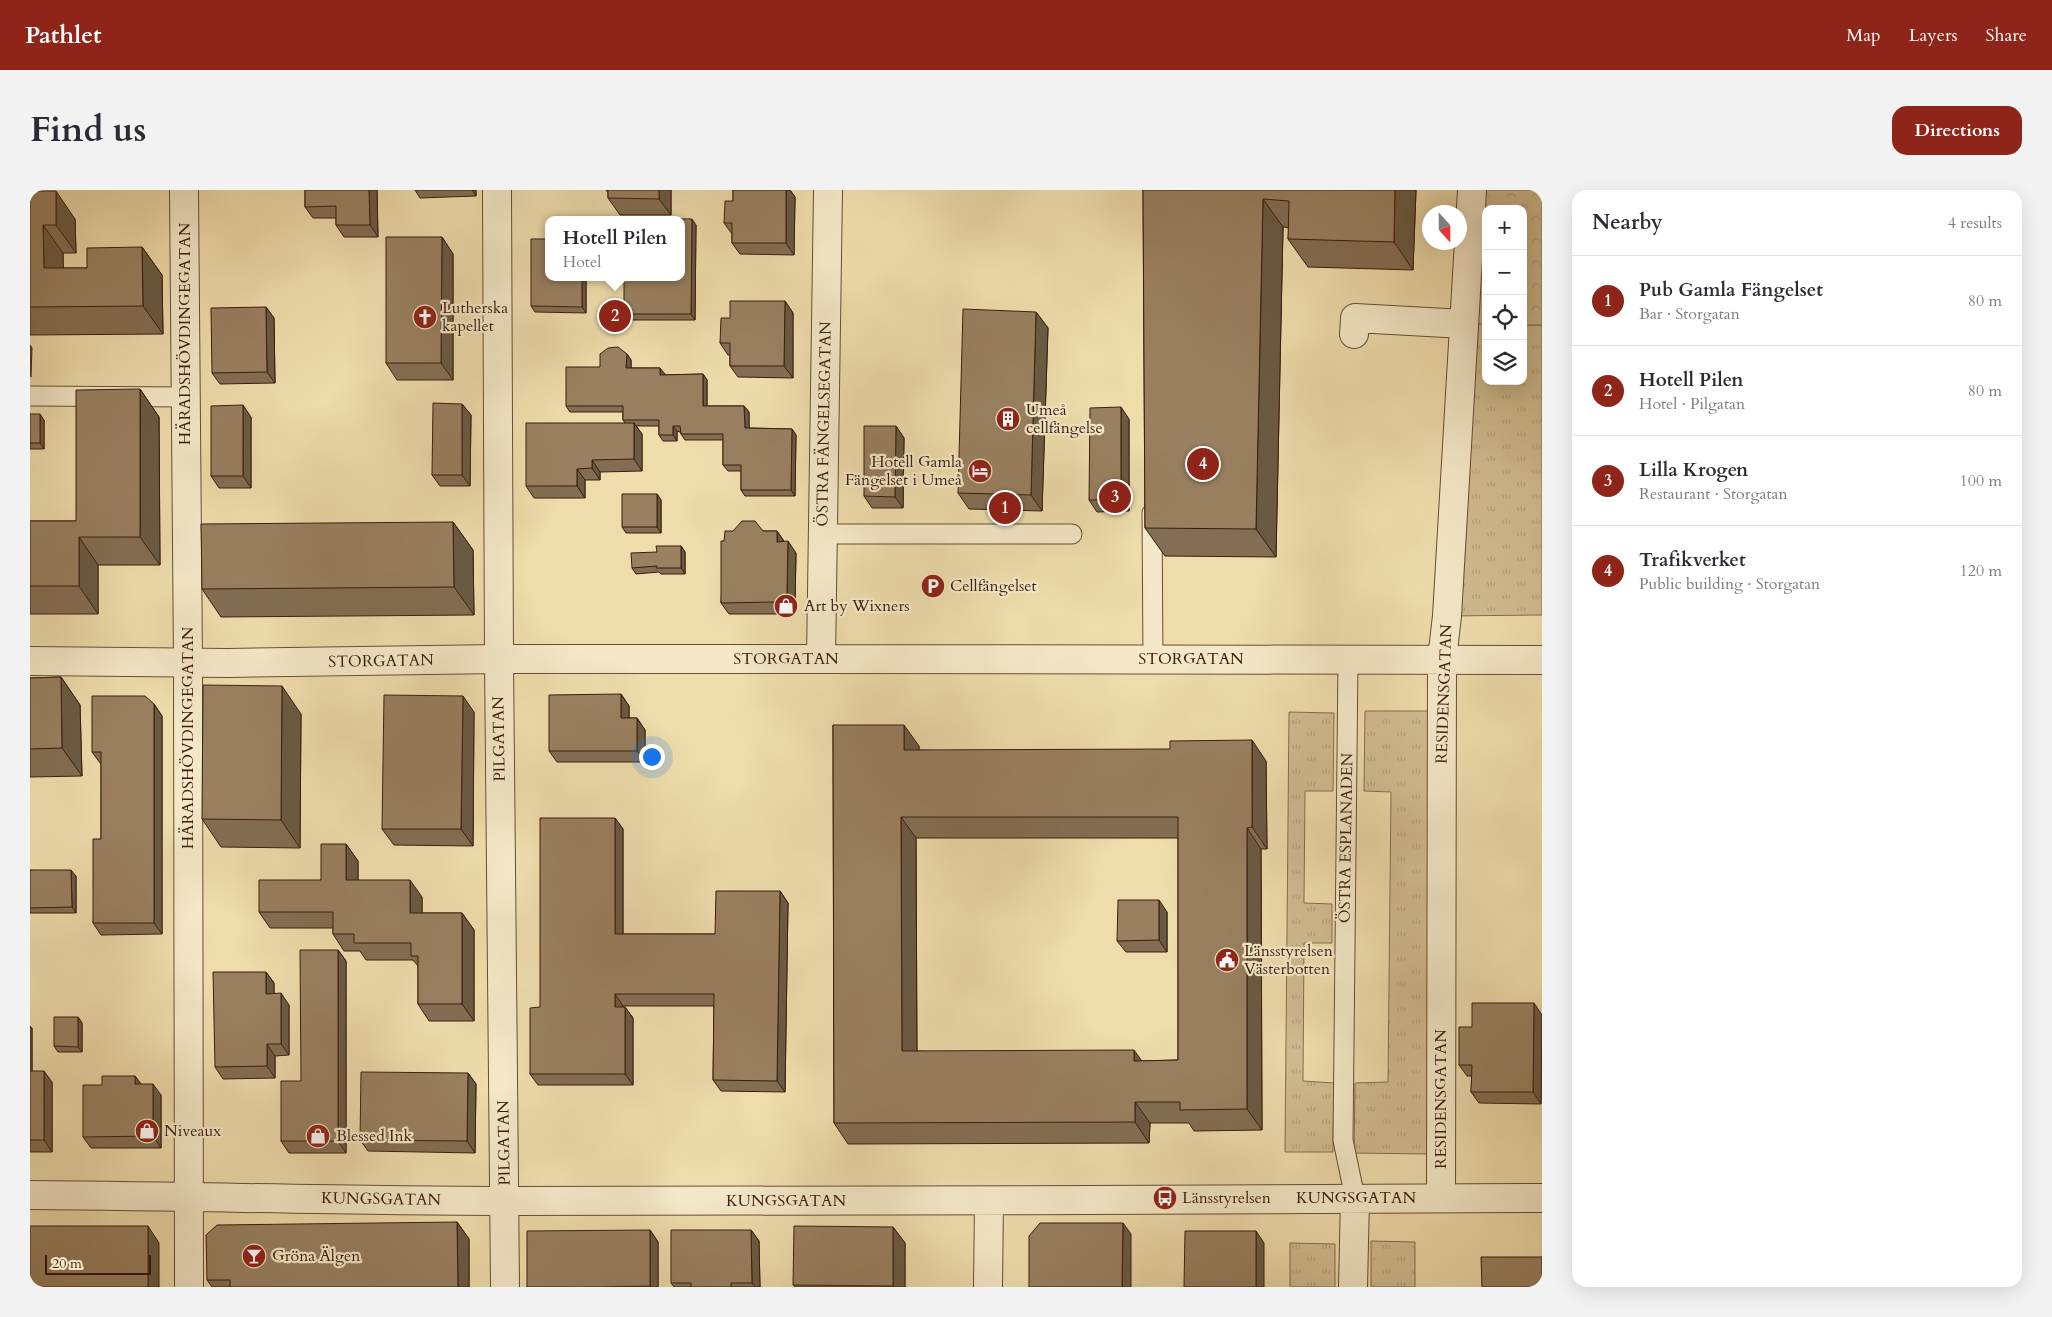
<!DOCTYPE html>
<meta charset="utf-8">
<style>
:root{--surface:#fff;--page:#f2f2f3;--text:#2b2b33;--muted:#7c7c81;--line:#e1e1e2;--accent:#8f2418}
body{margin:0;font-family:Cardo,serif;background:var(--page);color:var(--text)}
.controls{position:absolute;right:15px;top:15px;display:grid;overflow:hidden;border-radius:10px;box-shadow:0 5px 20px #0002}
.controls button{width:45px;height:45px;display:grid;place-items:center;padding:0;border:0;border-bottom:1px solid var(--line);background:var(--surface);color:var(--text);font:25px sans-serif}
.compass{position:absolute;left:1392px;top:15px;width:45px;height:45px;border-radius:50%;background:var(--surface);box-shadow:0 5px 20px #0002;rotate:159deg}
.scale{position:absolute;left:15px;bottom:12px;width:106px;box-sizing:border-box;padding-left:5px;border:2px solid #3b1d0e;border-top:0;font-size:14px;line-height:18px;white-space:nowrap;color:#3b1d0e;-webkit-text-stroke:4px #f4e8c8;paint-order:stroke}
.you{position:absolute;left:621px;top:566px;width:18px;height:18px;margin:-12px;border:4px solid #fff;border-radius:50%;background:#1a73e8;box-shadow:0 0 0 8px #1a73e833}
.badge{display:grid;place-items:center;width:32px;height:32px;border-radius:50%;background:var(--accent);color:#fff;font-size:16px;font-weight:700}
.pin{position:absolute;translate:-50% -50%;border:2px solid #fff;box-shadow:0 1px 5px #0006}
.popup{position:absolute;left:515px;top:26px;width:140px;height:65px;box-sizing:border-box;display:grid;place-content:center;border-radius:10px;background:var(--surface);filter:drop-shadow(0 1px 4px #0005);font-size:16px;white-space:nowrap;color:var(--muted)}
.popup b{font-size:19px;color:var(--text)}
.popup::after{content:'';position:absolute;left:50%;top:100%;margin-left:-10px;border:10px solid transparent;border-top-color:var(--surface)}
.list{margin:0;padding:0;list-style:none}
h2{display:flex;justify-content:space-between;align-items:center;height:65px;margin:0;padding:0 20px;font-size:21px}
h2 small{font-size:16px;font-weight:400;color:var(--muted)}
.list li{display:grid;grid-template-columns:32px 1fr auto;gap:15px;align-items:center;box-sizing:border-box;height:90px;padding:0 20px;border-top:1px solid var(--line)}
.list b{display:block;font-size:19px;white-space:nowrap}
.list p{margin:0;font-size:16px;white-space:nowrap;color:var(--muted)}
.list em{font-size:16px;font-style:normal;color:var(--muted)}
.icon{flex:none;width:28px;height:28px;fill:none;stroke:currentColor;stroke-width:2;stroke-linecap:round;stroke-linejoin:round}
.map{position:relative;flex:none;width:1512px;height:1097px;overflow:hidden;border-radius:15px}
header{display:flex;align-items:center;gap:30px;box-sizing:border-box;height:70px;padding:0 25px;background:var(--accent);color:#fff}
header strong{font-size:24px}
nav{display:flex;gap:28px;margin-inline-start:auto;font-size:18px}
.intro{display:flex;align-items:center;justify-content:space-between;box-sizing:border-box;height:120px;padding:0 30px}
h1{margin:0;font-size:35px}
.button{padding:12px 22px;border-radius:15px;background:var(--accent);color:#fff;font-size:18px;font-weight:700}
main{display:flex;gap:30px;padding:0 30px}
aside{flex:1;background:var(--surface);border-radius:15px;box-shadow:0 5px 20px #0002}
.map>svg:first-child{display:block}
.grass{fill:url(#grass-tufts);stroke:#866c4f}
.park{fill:url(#park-crowns);stroke:#866c4f}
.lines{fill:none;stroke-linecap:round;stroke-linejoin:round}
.lane-casing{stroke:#684d35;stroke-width:21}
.street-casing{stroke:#684d35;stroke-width:30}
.lane{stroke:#f4e8c8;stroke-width:19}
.street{stroke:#f4e8c8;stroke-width:28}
.wall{fill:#836e53;stroke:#3b1d0e;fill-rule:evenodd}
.shaded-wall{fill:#6a5a43;stroke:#3b1d0e}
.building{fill:#988060;stroke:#3b1d0e;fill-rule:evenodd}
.labels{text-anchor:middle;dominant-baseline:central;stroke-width:4.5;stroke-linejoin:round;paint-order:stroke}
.poi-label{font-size:16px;fill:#3b1d0e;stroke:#f4e8c8;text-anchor:start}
.street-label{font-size:16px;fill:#3b1d0e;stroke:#f4e8c8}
</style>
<header>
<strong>Pathlet</strong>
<nav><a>Map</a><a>Layers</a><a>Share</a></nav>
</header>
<div class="intro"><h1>Find us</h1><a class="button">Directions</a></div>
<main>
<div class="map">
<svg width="1512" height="1097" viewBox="0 0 1512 1097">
<defs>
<pattern id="grass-tufts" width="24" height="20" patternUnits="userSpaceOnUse" patternTransform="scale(1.25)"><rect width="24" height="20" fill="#d0bc90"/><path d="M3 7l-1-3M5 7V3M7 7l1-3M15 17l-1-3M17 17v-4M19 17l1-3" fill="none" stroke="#b4a17b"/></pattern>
<pattern id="park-crowns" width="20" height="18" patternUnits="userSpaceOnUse" patternTransform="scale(1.25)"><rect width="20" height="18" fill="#d0bc90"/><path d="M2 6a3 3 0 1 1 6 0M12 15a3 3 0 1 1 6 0" fill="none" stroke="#b4a17b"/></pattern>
</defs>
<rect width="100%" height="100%" fill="#eedcab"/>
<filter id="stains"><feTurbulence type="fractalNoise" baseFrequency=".004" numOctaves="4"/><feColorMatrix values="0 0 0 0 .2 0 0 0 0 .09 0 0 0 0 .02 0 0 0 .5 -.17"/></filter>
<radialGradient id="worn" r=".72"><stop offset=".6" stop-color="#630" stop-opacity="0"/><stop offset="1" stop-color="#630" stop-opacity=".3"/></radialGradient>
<path class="grass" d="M1434,134H1456V191H1493V135H1512V425L1417,426Z
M1335,521H1402L1399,964L1324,963L1325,893L1358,892L1361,602L1334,601Z
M1259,522L1304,523L1303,601H1275L1274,713L1302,714V753H1274L1273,891L1304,893L1303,962H1255Z
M1341,1051L1385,1052V1097H1341Z
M1260,1053L1305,1054V1097H1260Z"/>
<path class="park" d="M1442,0H1512V135H1493V19H1456V134H1434Z"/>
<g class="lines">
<g class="lane-casing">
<path id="lane" d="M0,206L156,207
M1122,323L1123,469
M793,344H1042
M1318,469L1313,950L1325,1008"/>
</g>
<g class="street-casing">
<path id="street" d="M154,0L158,472L159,1097
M467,0L469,469L475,1097
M1324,144L1325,128L1434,134
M791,469L798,0
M0,471L198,473L469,469H791L1512,470
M0,1005C160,1006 319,1011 479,1011C823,1013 1168,1008 1512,1008
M1411,1008L1412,469L1417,426L1442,0
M958,1097L959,1011
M1323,1097L1325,1008"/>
</g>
<use href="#lane" class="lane"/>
<use href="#street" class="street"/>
</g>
<path class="wall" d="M275,0H347L348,47H314L306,35V28H283L275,17Z
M385,0H446V6L390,8Z
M576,0H641V25H590L578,8V3Z
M703,0H760L765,7L764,65L710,64L702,53V44L694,33L703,11Z
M1113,0H1386L1383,80L1278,77L1258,49L1259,38L1253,37L1246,367L1135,366L1115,338Z
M0,1L45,29L46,63H33V78H57L112,57L132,85L133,144L0,145Z
M666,35L665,130H598L594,124Z
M412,47L423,64V190H367L356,173Z
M519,87H556V123L505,122L501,116Z
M755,111L763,123V188L708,187L700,176V165H698L690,153L700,128Z
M236,117L244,128L245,193L190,194L182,183Z
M1006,122L1018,138L1012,321L939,319L928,303Z
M597,164L601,170V178H630L634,185L673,184L677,190V216H714L719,222V238L762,239L766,245L765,306H715L711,300V281H698L693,275V250H655L651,244L650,242L647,241V251H633L629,245V236H606L612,244V281L570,282V290H555V308H504L496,296L595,233L593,230V222H540L536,216L570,177Z
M110,199L129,227L130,375H68V424H0V331H46Z
M432,214L441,225L440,296H410L402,285Z
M0,224L14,230V259H0Z
M221,227V298H189L181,286Z
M1099,229V321L1067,322L1059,310Z
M866,236L874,248L873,318H842L834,306Z
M627,304L631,310V343H596L592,337Z
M423,332L443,360L444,425L191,427L172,399Z
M733,341H747L754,351L766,363L765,414L754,424H699L691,413L694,351Z
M651,356L655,362V384H631L629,382L606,384L602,378L627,362Z
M31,487L50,515L52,586L0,587V488Z
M591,504L599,516V528H607L615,540V572H527L519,561Z
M124,514L132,526V744L71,745L63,733L71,649V573H70L62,562Z
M444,522L443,656L364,655L352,639Z
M271,524L270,658L191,657L172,629Z
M803,535L889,556V560L1236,571L1237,659H1231L1232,940L1164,941L1159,933H1120L1119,953L818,954L804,933ZM886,648H1148V870L1112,871L887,861Z
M585,628L593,639V744H685L750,701L758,713L755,902L691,901L683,890L684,816H593V817H595L603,828V895H508L500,884L510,817Z
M316,654L328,671V690L392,707V723H432L444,740V831H399L388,814V776L383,770H336L330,761H314L303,744V738H240L229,722L291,690Z
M0,680L46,686V723H0Z
M1137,722V762H1096L1087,751Z
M308,760L316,771V963H259L251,951L271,891Z
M236,782L244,793V803L259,815V865L245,866V888L193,889L185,877Z
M1512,825L1511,914L1449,913L1441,902L1442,886H1437L1429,875L1442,837Z
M48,827L52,833V862H28L24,856Z
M0,836L2,838V881L22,892V962H0Z
M438,883L446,894L445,963L338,961L330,950Z
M105,886L111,894L131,905V958H61L53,947L72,895Z
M427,1032L439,1049V1097H182L177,1090Z
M863,1037L875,1053V1097H765L763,1095Z
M620,1040L628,1052V1097H497Z
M721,1040L729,1051L730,1097H644L641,1093Z"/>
<path class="shaded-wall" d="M339,0H347L348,47L340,35Z
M442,0H446V6Z
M629,0H641V25L629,9Z
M756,0H760L765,7L764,65L756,53Z
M1365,0H1386L1383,80L1364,52Z
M26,1L45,29L46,63L26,35Z
M1233,9L1253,37L1246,367L1226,339Z
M662,29L666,35L665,130L661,124Z
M13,35L33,63L34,106L14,78Z
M412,47L423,64V190L411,173Z
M112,57L132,85L133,144L113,116Z
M552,87H556V123L552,117Z
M755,111L763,123V188L754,176Z
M236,117L244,128L245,193L237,182Z
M1006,122L1018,138L1012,321L1001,305Z
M0,155L2,158L1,187L0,185Z
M597,164L601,170V183L596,178Z
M630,178L635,184L634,191L630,185Z
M673,184L677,190V222L673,216Z
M110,199L129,227L130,375L110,347Z
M432,214L441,225L440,296L432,285Z
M213,215L221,227V298L213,286Z
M714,216L719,222V244L715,238Z
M1091,217L1099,229V321L1091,310Z
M10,224L14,230V259L10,253Z
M604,233L612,244V281L604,269Z
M643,236L647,241V251L643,245Z
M866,236L874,248L873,318L865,307Z
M762,239L766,245L765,306L761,300Z
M562,270L570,282V290L562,278Z
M547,279L555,290V308L547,296Z
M627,304L631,310V343L627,337Z
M423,332L443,360L444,425L424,397Z
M747,341L755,353L747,352Z
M49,347L68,375V424L49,396Z
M758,351L766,363L765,414L757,403Z
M651,356L655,362V384L651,378Z
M31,487L50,515L52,586L32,558Z
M252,496L271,524L270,658L251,630Z
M591,504L599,516V540L591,528Z
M433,506L444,522L443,656L431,639Z
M124,514L132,526V744L124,733Z
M607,528L615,540V572L607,561Z
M874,535L889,556V582L874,560Z
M1222,550L1236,571L1237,659L1222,637Z
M871,627L886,648L887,882L872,861Z
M585,628L593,639V756L585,744Z
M1217,638L1231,659L1232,940L1217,919Z
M316,654L328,671V707L316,690Z
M41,680L46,686V723L42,717Z
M380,690L392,707V740L380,723Z
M750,701L758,713L755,902L747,891Z
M1129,710L1137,722V762L1129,750Z
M432,723L444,740V831L432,814Z
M308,760L316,771V963L308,951Z
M236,782L244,793V815L236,804Z
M251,803L259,815V865L251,854Z
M585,804L593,816V829L585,817Z
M1504,813L1512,825L1511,914L1503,902Z
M595,817L603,828V895L595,884Z
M48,827L52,833V862L48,857Z
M0,836L2,838V892L0,890Z
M237,854L245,866V888L237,876Z
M1104,860L1119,881L1104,871Z
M14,881L22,892V962L14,950Z
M438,883L446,894L445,963L437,951Z
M105,886L113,897L105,894Z
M123,894L131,905V958L123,946Z
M1105,912L1120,933L1119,953L1105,932Z
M427,1032L439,1049V1097H428Z
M1093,1033L1101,1044V1097H1092Z
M118,1036L129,1053V1097H118Z
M863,1037L875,1053V1097H864L863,1096Z
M620,1040L628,1052V1097H621L620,1096Z
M721,1040L729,1051L730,1097H725L722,1093Z
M1226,1041L1234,1053V1097H1226Z"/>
<path class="building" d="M275,0H339L340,35H306V16L275,17Z
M578,0H629V9L578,8Z
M703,0H756V53H702V33H694L695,11H703Z
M1113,0H1365L1364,52L1258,49L1259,11L1233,9L1226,339L1115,338Z
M0,1H26V35H13L14,78H57V58L112,57L113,116L0,117Z
M595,28L662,29L661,124H594V87H651V30H595Z
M356,47H412L411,173H356Z
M501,49H519V87H552V117L501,116Z
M700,111H755L754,176H700V153H690L691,128H700Z
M236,117L237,182L182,183L181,118Z
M933,119L1006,122L1001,305L928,303Z
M588,157L597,164L596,178H630V185L673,184V216H714L715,238L762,239L761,300H711V275H693V244H651L650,236H643V245H629V230H593V216H536V177H570V164L578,158Z
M110,199V347H49V396H0V331H46V200Z
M403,213L432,214V285H402Z
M213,215V286H181V216Z
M1091,217V310H1059L1060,218Z
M0,224H10V253H0Z
M496,233H604V269L562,270V278L547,279V296H496Z
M834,236H866L865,307L834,306Z
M592,304H627V337H592Z
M712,331H725L733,341H747V352L758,351L757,403L746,412L691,413V351H694L695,341H703Z
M423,332L424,397L172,399L171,334Z
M626,356H651V378H626L627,376L602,378L601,363L627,362Z
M31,487L32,558L0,559V488Z
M173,495L252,496L251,630L172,629Z
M591,504V528H607V561H519V505Z
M354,505L433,506L431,639H352Z
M62,506H115L124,514V733H63V649H71V562H62Z
M803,535H874V560L1140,559V551L1222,550V637L1217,638V919L1150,920V912H1105V932L804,933ZM871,627H1148V870L1104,871V860L872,861Z
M510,628H585V744H685L686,701H750L747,891L683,890L684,804H585V817H595V884H500V818L510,817Z
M291,654H316V690H380V723H432V814H388V766H381V753H324V744H303V722H229V690H291Z
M0,680H41L42,717L0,718Z
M1088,710H1129V750L1087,751Z
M270,760H308V951H251V891H271Z
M183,782H236V804L251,803V854H237V876L185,877Z
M1442,813H1504L1503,902H1441L1442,875H1429V837H1442Z
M24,827H48V857L24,856Z
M0,881H14V950H0Z
M331,882L438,883L437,951L330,950Z
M72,886H105V894H123V946L53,947V895H72Z
M427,1032L428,1097H200V1090H177L176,1045L187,1035Z
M1010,1033H1093L1092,1097H999V1046Z
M0,1036H118V1097H0Z
M764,1036L863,1037V1096L763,1095Z
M620,1040V1096L571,1097H497V1041Z
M641,1040H721L722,1093H701V1097H661V1093H641Z
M1155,1041H1226V1097H1154Z
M1451,1067H1512V1097H1452Z"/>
<defs>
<g id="church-disc" transform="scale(1.25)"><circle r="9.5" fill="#8f2418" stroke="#f4e8c8"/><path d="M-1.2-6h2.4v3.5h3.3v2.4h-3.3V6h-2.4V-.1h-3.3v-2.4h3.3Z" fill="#fff"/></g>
<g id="building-disc" transform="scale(1.25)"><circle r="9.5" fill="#8f2418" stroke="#f4e8c8"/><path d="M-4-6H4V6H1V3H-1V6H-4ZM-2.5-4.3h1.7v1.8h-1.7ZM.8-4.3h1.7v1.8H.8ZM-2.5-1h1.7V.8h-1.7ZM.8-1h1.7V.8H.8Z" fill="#fff"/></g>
<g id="hotel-disc" transform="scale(1.25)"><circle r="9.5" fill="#8f2418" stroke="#f4e8c8"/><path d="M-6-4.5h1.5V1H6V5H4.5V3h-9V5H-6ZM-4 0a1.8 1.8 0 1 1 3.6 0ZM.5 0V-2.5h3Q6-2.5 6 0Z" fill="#fff"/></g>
<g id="parking-disc" transform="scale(1.25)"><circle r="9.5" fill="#8f2418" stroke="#f4e8c8"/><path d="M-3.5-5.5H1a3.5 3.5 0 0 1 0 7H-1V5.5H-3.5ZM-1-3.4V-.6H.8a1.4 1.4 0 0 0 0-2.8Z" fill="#fff"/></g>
<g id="shop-disc" transform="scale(1.25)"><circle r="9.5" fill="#8f2418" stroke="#f4e8c8"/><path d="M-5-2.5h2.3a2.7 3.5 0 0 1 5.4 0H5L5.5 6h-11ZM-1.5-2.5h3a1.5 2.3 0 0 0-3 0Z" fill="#fff"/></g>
<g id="civic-disc" transform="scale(1.25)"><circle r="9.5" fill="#8f2418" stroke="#f4e8c8"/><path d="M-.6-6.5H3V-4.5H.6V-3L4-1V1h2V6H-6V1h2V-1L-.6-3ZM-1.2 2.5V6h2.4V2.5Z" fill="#fff"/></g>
<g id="bus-disc" transform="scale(1.25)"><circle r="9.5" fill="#8f2418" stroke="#f4e8c8"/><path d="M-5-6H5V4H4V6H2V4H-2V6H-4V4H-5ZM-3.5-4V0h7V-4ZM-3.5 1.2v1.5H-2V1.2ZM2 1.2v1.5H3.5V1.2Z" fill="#fff"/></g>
<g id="bar-disc" transform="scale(1.25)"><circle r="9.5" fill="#8f2418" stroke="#f4e8c8"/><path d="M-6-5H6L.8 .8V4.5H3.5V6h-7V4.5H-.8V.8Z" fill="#fff"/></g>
</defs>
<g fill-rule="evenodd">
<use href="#church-disc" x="395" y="127"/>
<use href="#building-disc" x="978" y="229"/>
<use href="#hotel-disc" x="950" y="281"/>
<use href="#parking-disc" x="903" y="396"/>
<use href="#shop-disc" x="756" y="416"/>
<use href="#civic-disc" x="1197" y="770"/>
<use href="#shop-disc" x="117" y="941"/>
<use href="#shop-disc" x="288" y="946"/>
<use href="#bus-disc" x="1135" y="1008"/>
<use href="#bar-disc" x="224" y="1066"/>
</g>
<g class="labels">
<g class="poi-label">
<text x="412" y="118">Lutherska<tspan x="412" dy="18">kapellet</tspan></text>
<text x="996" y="220">Umeå<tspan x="996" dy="18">cellfängelse</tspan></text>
<text x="932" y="272" text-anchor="end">Hotell Gamla<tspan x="932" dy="18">Fängelset i Umeå</tspan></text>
<text x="920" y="396">Cellfängelset</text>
<text x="774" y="416">Art by Wixners</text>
<text x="1214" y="761">Länsstyrelsen<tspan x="1214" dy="18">Västerbotten</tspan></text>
<text x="134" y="941">Niveaux</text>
<text x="306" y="946">Blessed Ink</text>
<text x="1152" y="1008">Länsstyrelsen</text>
<text x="242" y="1066">Gröna Älgen</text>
</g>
<g class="street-label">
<text transform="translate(155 144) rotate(-90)">HÄRADSHÖVDINGEGATAN</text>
<text transform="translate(794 234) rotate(-89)">ÖSTRA FÄNGELSEGATAN</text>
<text x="756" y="469">STORGATAN</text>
<text x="1161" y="469">STORGATAN</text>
<text transform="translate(351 471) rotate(-1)">STORGATAN</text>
<text transform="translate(1414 504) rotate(-88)">RESIDENSGATAN</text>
<text transform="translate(158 548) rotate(-90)">HÄRADSHÖVDINGEGATAN</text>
<text transform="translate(469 549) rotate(-91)">PILGATAN</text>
<text transform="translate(1316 648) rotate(-89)">ÖSTRA ESPLANADEN</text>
<text transform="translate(1411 909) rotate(-90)">RESIDENSGATAN</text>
<text transform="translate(474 953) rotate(-91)">PILGATAN</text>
<text x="1326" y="1008">KUNGSGATAN</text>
<text transform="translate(351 1009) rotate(1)">KUNGSGATAN</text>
<text x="756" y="1011">KUNGSGATAN</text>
</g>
</g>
<rect width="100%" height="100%" filter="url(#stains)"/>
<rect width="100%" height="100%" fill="url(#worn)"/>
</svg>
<div class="controls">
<button>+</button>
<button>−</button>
<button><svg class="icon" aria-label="locate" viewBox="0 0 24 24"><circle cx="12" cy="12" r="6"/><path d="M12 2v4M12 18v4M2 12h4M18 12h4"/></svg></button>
<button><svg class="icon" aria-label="layers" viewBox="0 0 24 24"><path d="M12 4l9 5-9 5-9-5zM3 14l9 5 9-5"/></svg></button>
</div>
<svg class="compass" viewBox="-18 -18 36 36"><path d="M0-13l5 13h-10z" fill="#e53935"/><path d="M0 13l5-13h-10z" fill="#7c7c81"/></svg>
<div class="scale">20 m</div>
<div class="you"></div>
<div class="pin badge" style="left:975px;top:318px">1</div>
<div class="pin badge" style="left:585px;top:126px">2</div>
<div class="popup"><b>Hotell Pilen</b>Hotel</div>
<div class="pin badge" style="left:1085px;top:307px">3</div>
<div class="pin badge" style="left:1173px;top:274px">4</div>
</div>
<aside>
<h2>Nearby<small>4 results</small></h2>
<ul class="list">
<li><span class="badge">1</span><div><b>Pub Gamla Fängelset</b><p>Bar · Storgatan</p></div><em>80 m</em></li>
<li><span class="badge">2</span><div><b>Hotell Pilen</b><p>Hotel · Pilgatan</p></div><em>80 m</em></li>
<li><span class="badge">3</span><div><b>Lilla Krogen</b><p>Restaurant · Storgatan</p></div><em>100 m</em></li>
<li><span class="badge">4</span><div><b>Trafikverket</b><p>Public building · Storgatan</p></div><em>120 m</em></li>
</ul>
</aside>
</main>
